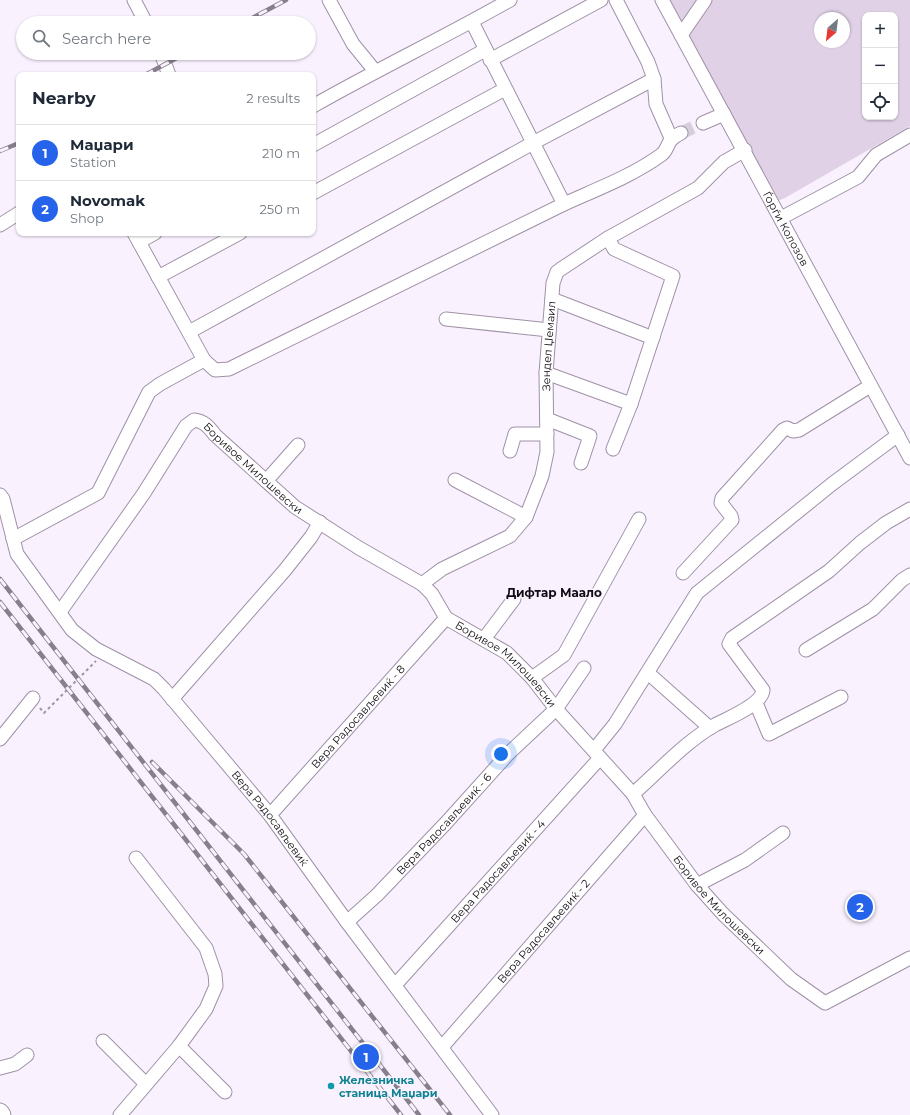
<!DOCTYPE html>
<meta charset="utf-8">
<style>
:root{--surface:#fff;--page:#f6f6f7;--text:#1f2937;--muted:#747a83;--line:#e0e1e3;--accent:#2563eb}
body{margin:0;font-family:Montserrat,sans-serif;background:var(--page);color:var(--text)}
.controls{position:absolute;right:12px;top:12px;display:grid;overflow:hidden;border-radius:8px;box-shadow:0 1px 3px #0004}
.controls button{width:36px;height:36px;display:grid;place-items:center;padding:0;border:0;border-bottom:1px solid var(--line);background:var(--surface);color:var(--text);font:20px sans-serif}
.compass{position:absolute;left:814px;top:12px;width:36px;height:36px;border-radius:50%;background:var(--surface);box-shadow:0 1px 3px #0004;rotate:208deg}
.you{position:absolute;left:501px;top:754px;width:14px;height:14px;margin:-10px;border:3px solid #fff;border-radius:50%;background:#1a73e8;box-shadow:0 0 0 6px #1a73e833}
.badge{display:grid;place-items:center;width:26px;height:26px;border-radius:50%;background:var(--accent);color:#fff;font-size:13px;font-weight:700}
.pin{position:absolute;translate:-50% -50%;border:2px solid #fff;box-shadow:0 1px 4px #0006}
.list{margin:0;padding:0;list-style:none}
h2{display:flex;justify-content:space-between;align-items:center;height:52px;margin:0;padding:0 16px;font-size:17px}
h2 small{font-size:13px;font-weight:400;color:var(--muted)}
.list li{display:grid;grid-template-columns:26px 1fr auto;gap:12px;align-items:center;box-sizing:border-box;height:56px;padding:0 16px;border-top:1px solid var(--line)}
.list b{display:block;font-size:15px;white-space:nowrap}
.list p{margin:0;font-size:13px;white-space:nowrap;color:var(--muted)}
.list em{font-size:13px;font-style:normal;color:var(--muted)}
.icon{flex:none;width:22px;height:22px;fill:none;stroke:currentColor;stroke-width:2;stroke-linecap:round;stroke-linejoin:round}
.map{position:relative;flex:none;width:910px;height:1115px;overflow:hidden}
.search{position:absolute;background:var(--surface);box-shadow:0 1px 3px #0004;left:16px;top:16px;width:300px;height:44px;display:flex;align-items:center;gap:10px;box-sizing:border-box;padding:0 14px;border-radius:22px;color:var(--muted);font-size:15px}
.panel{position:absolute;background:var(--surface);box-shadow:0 1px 3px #0004;left:16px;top:72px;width:300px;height:164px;border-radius:8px}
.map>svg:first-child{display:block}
.green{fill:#e0d1e7;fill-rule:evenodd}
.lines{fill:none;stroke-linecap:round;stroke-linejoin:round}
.minor-tunnel{stroke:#d7cedc;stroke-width:13;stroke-dasharray:13 6;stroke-linecap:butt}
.minor-casing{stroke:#9f91a6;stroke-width:15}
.major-casing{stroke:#9f91a6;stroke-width:19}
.path{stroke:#9d95a1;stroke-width:2;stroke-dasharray:3 3;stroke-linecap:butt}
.minor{stroke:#fff;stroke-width:13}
.major{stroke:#fff;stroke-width:17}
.rail-casing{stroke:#87808b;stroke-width:4.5}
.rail{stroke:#faf1ff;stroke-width:3;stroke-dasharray:9;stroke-linecap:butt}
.culture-dot{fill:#0f9aa8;stroke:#faf1ff;stroke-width:1.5}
.labels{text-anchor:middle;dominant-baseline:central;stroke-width:3;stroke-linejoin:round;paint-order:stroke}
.street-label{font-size:11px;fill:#100b13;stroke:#faf1ff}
.culture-label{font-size:11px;font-weight:bold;fill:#0d838f;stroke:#faf1ff;text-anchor:start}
.neighbourhood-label{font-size:12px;font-weight:bold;fill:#100b13;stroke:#faf1ff}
</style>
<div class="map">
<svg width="910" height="1115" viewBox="0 0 910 1115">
<rect width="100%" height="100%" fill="#faf1ff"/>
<path class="green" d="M661,0H910V126L785,198L772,203ZM865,15H895V117H865ZM820,18H844V42H820Z"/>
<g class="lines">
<path class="minor-tunnel" d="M681,133L703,123"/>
<g class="minor-casing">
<g id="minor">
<path d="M134,0L146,23"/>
<path d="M329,0L353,44L375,71"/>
<path d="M616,0L648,62L654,79L656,104L671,138"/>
<path id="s1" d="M662,0L910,458"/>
<path d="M472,22L564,204"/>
<path d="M681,35L705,0"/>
<path d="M161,53L169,75"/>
<path d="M490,60L601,0"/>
<path d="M313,106C378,69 445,37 510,0"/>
<path d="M703,123L724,114"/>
<path d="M313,145L485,50"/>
<path d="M313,193L505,89"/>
<path d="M781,218L858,177L876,155L910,135"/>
<path d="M0,225L19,213"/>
<path d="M134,233L204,360L215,370L229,369L564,204C597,189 632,176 661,155C670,149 664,141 681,133"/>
<path d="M608,238L614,249L673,276L631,404L613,449"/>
<path d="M139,242L155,233"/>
<path d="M158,277L240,233"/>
<path d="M552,299L653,338"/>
<path d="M446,319L549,330"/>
<path d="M189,332L533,143L654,79"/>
<path d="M546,373L631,404"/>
<path d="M547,419L590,436L581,463"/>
<path d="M510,451L515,434H547"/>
<path d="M455,480L526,517"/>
<path d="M266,481L298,445"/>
<path id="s2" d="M0,495L3,499L17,554L72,630L96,649L154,679L164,689L270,815L347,922L492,1115"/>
<path d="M13,539L98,493L149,392L160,384L204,360"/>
<path d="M683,573L732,520L731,516L721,503L722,498L783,430L787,428L793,431L799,430L870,386"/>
<path id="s3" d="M422,584L442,569L510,536L526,517L542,476L547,452L546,373L553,283L557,272L561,269L608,238L698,188L724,162L745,150"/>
<path id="s4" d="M60,612L144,493L186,426L194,420C204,421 209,427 215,435L295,507L359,548L422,584L432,594L446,618L507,653L532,678L556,709L633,794L645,815L697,885L723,914L791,979L825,1003L910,958"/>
<path d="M484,639L514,599"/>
<path d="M806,650L873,609L902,580L910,575"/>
<path d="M648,673L710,728"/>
<path d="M532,678L564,655L639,519"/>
<path d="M172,699L285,570L311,537L320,522"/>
<path d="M756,703L769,734L841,697"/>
<path d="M0,739L33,698"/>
<path d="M594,750L615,724L697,593L832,484L898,435"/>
<path d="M633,794C658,772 686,741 715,725C728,718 762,705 763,690L729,644L732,638L829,571L860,543L886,523L910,509"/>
<path id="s5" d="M270,815L446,618"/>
<path d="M697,885L745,860L783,833"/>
<path id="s6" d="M347,922L377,895L445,824L509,753L556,709L584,668"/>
<path id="s7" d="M396,984L600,758"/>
<path d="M103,1041L146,1084"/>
<path d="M179,1046L225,1092"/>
<path id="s8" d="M442,1047L645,815"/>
<path d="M0,1068L15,1064L27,1055"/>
<path d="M120,1115L179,1046L206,1009L216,986L215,974L206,948L136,858"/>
</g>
</g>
<g class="major-casing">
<path id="major" d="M0,1112L2,1115"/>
</g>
<path class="path" d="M40,708L44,713L96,661"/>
<use href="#minor" class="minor"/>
<use href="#major" class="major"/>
<g class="rail-casing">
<path id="rail" d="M243,23L286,0
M145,75L186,53
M0,151L19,143
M0,579L419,1115
M0,602L401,1115
M152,762L244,854L450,1115"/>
</g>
<use href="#rail" class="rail"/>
</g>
<circle class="culture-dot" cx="331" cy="1086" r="4"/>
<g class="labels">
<g class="street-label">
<text stroke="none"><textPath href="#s1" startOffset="260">Ѓорѓи Колозов</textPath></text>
<text stroke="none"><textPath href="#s3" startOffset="300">Зендел Џемаил</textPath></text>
<text stroke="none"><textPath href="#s4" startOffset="312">Боривое Милошевски</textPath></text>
<text stroke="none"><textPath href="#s4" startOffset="636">Боривое Милошевски</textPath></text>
<text stroke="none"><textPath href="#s5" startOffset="132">Вера Радосављевиќ - 8</textPath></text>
<text stroke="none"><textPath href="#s2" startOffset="433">Вера Радосављевиќ</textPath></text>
<text stroke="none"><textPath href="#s6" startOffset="138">Вера Радосављевиќ - 6</textPath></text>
<text stroke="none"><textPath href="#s7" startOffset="152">Вера Радосављевиќ - 4</textPath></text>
<text stroke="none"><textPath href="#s4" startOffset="960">Боривое Милошевски</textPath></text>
<text stroke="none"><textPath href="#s8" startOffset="154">Вера Радосављевиќ - 2</textPath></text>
</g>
<g class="culture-label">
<text x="339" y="1080">Железничка<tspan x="339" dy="13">станица Маџари</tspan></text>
</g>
<g class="neighbourhood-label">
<text x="554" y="592">Дифтар Маало</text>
</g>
</g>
</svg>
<div class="controls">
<button>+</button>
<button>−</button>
<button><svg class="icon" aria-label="locate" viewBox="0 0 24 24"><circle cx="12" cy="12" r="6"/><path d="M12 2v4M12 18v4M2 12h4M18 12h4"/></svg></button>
</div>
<svg class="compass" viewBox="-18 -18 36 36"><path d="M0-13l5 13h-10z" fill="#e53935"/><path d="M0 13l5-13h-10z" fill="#747a83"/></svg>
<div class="you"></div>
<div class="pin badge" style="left:366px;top:1057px">1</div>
<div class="pin badge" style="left:860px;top:907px">2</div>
<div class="search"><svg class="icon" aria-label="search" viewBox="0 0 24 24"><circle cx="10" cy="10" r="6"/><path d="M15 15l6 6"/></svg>Search here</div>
<section class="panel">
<h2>Nearby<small>2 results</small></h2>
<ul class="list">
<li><span class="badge">1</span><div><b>Маџари</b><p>Station</p></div><em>210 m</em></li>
<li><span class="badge">2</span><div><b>Novomak</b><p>Shop</p></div><em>250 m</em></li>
</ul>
</section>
</div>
